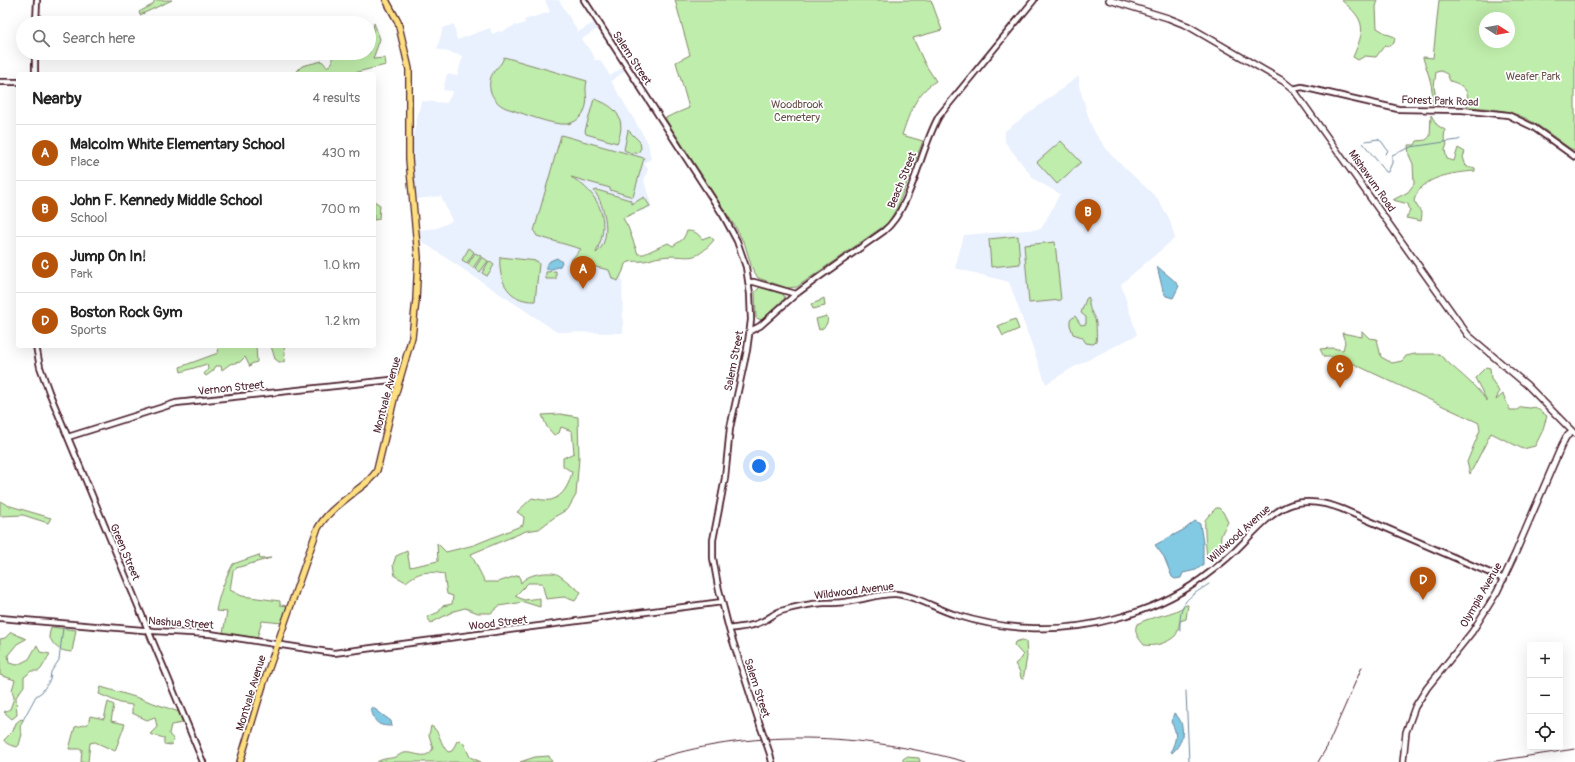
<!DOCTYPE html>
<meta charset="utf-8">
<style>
:root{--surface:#fff;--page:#f6f6f6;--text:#222;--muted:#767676;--line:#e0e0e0;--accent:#b45309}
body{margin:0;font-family:Pangolin,sans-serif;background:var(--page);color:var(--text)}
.controls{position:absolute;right:12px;bottom:12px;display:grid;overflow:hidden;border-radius:4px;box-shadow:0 4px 16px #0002}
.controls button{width:36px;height:36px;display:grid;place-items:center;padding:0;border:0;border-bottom:1px solid var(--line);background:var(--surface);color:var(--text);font:20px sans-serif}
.compass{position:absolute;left:1479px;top:12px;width:36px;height:36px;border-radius:50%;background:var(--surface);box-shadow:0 4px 16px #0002;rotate:101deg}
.you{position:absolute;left:759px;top:466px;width:14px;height:14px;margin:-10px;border:3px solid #fff;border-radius:50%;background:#1a73e8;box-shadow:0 0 0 6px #1a73e833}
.badge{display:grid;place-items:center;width:26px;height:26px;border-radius:50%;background:var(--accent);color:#fff;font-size:13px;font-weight:700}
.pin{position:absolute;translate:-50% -33px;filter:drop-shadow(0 1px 2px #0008)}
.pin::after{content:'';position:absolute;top:21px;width:14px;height:12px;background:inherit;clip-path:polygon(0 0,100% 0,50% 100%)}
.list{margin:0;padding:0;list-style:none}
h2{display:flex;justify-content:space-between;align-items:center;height:52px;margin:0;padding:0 16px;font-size:17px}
h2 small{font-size:13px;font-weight:400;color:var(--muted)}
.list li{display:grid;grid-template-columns:26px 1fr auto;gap:12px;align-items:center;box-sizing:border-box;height:56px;padding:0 16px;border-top:1px solid var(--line)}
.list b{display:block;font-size:15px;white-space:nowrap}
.list p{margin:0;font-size:13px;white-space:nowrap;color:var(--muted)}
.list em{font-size:13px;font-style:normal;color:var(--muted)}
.icon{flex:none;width:22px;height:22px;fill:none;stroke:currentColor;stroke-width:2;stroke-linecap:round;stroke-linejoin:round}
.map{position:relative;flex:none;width:1575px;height:762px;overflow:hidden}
.search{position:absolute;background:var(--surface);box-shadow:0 4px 16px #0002;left:16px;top:16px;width:360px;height:44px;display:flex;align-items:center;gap:10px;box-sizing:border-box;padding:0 14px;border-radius:22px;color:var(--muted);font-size:15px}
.panel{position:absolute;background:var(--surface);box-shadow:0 4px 16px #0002;left:16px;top:72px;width:360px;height:276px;border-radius:4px}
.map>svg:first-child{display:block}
.built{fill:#e9f0fe}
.green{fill:#bfedab;stroke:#84866b;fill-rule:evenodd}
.water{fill:#82c9e3;stroke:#6c8599}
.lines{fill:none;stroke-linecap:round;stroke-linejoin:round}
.stream{stroke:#6c8599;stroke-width:1}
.tertiary-casing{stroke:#4a1f2b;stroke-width:8}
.secondary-casing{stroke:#4a1f2b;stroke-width:8}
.primary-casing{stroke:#4a1f2b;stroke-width:8}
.tertiary{stroke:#fff;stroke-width:4.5}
.secondary{stroke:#fff;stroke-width:5}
.primary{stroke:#fddf80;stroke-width:5.5}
.rail{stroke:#4a1f2b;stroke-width:1}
.tertiary-bridge-casing{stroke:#4a1f2b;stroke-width:8;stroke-linecap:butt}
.tertiary-bridge{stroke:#fff;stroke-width:4.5}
.labels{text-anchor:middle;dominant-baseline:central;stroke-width:3.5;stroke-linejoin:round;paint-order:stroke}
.street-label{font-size:11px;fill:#4a1f2b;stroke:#fff}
.park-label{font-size:11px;fill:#67524b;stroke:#fff}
</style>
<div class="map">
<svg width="1575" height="762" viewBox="0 0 1575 762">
<rect width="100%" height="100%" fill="#fff"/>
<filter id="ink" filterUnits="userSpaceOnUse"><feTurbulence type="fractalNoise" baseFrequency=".025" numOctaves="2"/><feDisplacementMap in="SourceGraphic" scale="8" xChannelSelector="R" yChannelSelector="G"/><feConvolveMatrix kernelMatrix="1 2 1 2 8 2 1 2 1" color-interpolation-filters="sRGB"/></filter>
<g filter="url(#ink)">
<path class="built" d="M545,0H559L578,32L593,23L597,29L582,39L595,58L593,60H600L610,76L622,68L625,71L611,81L648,143L651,159L644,163L648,169L644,181L652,207L624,218L632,240L635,261L622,263L623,333L557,332L421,241L419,230L437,228L452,221L441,196L416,199L411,154L414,132L421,101L447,103L453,91L443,90L447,74L457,76L463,56L437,49L443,28L454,24L457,40L490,28L492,34L500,31L501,32L516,25L517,26L525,23L524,20L550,12Z
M1079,76V86L1090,122L1095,133L1111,155L1157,198L1169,218L1175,238L1121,284L1137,335L1072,368L1046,384L1009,282L955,268L964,235L1041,229L1060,194L1034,179L1005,142V131Z"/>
<path class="green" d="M155,0H172L140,15L139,12L152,5Z
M675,0H931L942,30L913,38L925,64L936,81C916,93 909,114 902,135L923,141L897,208L888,223L797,287L787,288L758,278L752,268L745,245L736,228L665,118L689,108L676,62L690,55Z
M1341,0H1378L1376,7L1377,28L1387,34L1395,37L1394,43L1390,46L1385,45L1376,57L1365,56L1358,60L1353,57C1365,29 1367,21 1341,0Z
M1439,0H1575V150L1571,149C1556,139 1541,126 1525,118C1507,109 1486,108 1467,107C1470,92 1465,85 1450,81L1447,74L1441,71L1436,72L1434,87L1437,103L1432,104C1434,86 1428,74 1423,58V57L1433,58ZM1485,18H1509V42H1485Z
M374,23L380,39L373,59L385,58L386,65L349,74H294L302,66L322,61L327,67L332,63V57L335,53H369V40L372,37Z
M504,57L587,81C584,93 589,98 585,109C582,117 575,123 567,124C553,126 520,112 506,108C492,102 485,86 493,73C498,65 501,66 504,57Z
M594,99C617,106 627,120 617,143L586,134L585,131Z
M1431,115L1437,125L1445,130L1444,138L1447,144L1445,150L1447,159L1454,161L1458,148L1465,152L1463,157L1466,166L1475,168V171C1453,173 1420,176 1414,201L1422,214L1421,221L1406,218L1410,211L1408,204L1393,200L1408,192L1414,184L1413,164L1409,155L1408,145H1415L1417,141L1426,140L1430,136Z
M628,130L640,142L641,148L638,153H631L624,150Z
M561,135L644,158L633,197L610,190V188L571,177C592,189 607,209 602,235C601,241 598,247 596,253C613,241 605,204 594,191L597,190L630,200L632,204L644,197L650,206L623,218L628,227L638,254H644L668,243L673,246L683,239L687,231C694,231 698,233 702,239L710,236L714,240C692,266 689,253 661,257C655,257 649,261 643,261C634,262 633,260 625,264L623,271L618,281L612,278L609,270L570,261L581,249L537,236L534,231Z
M1061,141L1081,162L1057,184L1037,162Z
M374,201L380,205L379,219L374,220Z
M1018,236L1020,264L991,267L989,239Z
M1055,242L1061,300L1029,303L1024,245Z
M469,248L474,252L467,263L462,260Z
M475,253L481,256L473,268L468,264Z
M482,257L488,261L480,272L475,268Z
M500,257L537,261L539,264L535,301C509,302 498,281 500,257Z
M489,261L494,265L487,276L482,273Z
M556,271V279H546V272Z
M760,287L783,294L785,298L762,320L756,318L755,292Z
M1088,297L1089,298C1088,312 1094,313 1096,323C1096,324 1097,340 1096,342L1093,344L1086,343L1082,337L1073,334L1070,325V320L1075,316L1081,325L1086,324V317L1081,313L1086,299Z
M824,298L825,306L813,309L811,304L820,301V300Z
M827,316C829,323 825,328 819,330L816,319Z
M1015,319L1019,329L1003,336L998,326Z
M1362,331L1369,338L1377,339L1381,357L1392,363L1402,361L1406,356L1415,354H1439C1455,370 1473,382 1487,401L1475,378L1486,367L1490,368L1491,379L1496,386L1499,392L1496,400L1503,394L1510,410H1517L1521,407L1530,408L1535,407L1547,416L1542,432L1535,446L1523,449L1491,433L1470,474L1467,462L1480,430L1479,423L1339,357H1324L1320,349L1332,348L1343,350L1345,342L1342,333L1362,337Z
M219,346H256L257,362L251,364L250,367L245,357L240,362L230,364L222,370L221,366H216L213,371L206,376L204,374L208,369L207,364L181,372L180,367L218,353Z
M271,346H284L285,354L284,362H279L275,359Z
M560,414L578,417L579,458L576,495L568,509L556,516L539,529L526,531L471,554L485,582H498L519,575L521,583C526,574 548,571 557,574C560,575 576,589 581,592L575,601L564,597L546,599L542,583H528L515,596L524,600L540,598V607L524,602L499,606L491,613H478L465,608L454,611L431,623L427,617L439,612L442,606L452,604L453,596L447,594L444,574C428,571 419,571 406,582L395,576L393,565L396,556L407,551L410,567L438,561L437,543L446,552L474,545L523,525L524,517L517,512L532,498C537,499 546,501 551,500C564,496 569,484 572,472L563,466V458L574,453L572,431L561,427L559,433L554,435L547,427L542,415Z
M0,501L7,505L51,518L48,523L23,515L0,516Z
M1216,508H1219L1223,512L1228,522C1224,531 1217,536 1223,547L1211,556L1207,555C1206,552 1204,523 1205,520C1208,516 1213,511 1216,508Z
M259,555L260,559L271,558L236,568L233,571L230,590L242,596L280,601V605L287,606L282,623L262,621L257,638L223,633L227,612L216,611C219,594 225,579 233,564Z
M1186,605H1188L1186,619L1180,621C1179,626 1178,633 1175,636C1168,643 1153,647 1144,645C1139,639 1133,632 1137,624C1153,615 1172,616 1186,605Z
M51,627L76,630L72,652C59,651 54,647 49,636Z
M11,632L26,639L17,644L8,655L9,663L17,665L29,659L37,645L40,652L50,654L41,669L39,671H31L27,675L24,677V686L16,697L17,715L12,719L4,712L10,709L14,698L12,690L15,680L0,675V639L5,638Z
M1022,640L1026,641L1027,657L1023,680L1021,678L1020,672L1015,664L1022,658L1023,655L1014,645L1015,642Z
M101,687L142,699L179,712L183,723L171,725L169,734L174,740L171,745L164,744V738L150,734L157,727L155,717L147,720L132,713V705L120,703L99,694Z
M108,702L114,705L111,721L125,724L115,751L95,742L90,743L88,762H81L82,749H69L75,727L88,724L90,716L104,719Z
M21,719L23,720C20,726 19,728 22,734L19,745L17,747C13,746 5,744 4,740L13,731L16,723Z
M431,726C440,730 440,745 448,752L452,751L457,741L460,740L464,744L470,757L481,762H377C383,758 389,759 395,757C399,756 401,753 404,753C415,751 426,762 433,748L429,735Z
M549,756L552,762H520L535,757Z
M906,757L919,758L920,762H903V759Z"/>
<path class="water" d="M557,258L562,262L560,266L552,269H546V266L550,261Z
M1157,266C1164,273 1173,278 1179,286L1173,298L1166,296L1163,291Z
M1195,521L1200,524L1203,543V565L1196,570L1183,573L1181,578L1175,579L1172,577L1164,557L1155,545L1185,529Z
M372,707L391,721L392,726C377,726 375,723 371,709Z
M1174,713C1187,723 1184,743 1172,753L1171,751C1176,740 1178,733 1171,722Z"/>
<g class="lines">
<path class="stream" d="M1366,141L1378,139L1382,142L1388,151L1385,154
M1363,143L1386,172H1388L1392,163V155L1411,147L1458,140L1460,139
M1180,631C1179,601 1186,599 1209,584
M1186,691L1189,762
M23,720L36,696L42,692L50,680L51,672L59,660L63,628"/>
<g class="tertiary-casing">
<path id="tertiary" d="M584,0L723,215L737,241L746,267L750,294L751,320L747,350L730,428L725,478L713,540V558L718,586L729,629L761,728
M36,23L37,0
M35,74V53
M0,82H18
M1293,89L1302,87L1398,109L1462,110L1508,115L1533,127L1575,157
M749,282H754L796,294
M750,331L760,326L796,294L819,277L884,231C912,208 920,149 939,116L1034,0
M36,346L40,367L49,392L203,762
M68,437L176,403L400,379
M0,618L154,631L210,634L334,653L722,602
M729,629C739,627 752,627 761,622C769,619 774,613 781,611C794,607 810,604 824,603C833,603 842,603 851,601C866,599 881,593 896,594C917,596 936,609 956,615C1006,631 1062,633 1113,619C1144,611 1175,598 1201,579C1216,568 1231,556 1244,542C1276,509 1293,491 1342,509L1504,579
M770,754L772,762"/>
</g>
<g class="secondary-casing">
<path id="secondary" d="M1109,0L1168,18L1188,26L1283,81L1293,89L1468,335L1527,385L1575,434
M1403,762L1406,732L1415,707L1427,688L1472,632L1497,592L1515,554L1561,447L1566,437L1572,432"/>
</g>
<g class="primary-casing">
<path id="primary" d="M240,762L263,685L317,530C326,513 342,502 357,490C365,484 373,478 377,470L394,399L412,337L416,300L418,257L409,159V69L398,22L386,0"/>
</g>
<use href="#tertiary" class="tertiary"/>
<use href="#secondary" class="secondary"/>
<use href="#primary" class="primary"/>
<path class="rail" d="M647,762C750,727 862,733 966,762
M1318,762L1327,747L1362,667
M1489,762L1575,749"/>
<g class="tertiary-bridge-casing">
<path id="tertiary-bridge" d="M761,728L770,754"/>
</g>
<use href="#tertiary-bridge" class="tertiary-bridge"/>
</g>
</g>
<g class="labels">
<g class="street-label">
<text transform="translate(632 58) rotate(57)">Salem Street</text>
<text transform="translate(1440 101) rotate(2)">Forest Park Road</text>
<text transform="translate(902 180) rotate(-68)">Beach Street</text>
<text transform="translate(1372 181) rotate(55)">Mishawum Road</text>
<text transform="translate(734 361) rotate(-79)">Salem Street</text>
<text transform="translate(231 388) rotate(-6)">Vernon Street</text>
<text transform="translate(387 395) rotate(-75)">Montvale Avenue</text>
<text transform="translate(1239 534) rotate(-42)">Wildwood Avenue</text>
<text transform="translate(125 552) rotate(67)">Green Street</text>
<text transform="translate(854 591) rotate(-7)">Wildwood Avenue</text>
<text transform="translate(1481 595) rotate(-60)">Olympia Avenue</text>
<text transform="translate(181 623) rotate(4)">Nashua Street</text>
<text transform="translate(498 623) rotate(-7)">Wood Street</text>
<text transform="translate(757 688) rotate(72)">Salem Street</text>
<text transform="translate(251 693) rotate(-73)">Montvale Avenue</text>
</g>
<g class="park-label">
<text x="1533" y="76">Weafer Park</text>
<text x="797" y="104">Woodbrook<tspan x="797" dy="13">Cemetery</tspan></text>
</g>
</g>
</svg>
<div class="controls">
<button>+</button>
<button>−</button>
<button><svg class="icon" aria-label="locate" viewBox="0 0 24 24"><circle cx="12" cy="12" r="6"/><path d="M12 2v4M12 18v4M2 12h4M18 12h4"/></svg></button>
</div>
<svg class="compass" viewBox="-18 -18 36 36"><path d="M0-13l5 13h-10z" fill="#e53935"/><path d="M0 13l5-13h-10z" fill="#767676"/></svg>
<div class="you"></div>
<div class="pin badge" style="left:583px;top:289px">A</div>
<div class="pin badge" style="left:1088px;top:232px">B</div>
<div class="pin badge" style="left:1340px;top:388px">C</div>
<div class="pin badge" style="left:1423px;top:600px">D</div>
<div class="search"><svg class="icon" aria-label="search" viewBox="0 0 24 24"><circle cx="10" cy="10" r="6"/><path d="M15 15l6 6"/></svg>Search here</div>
<section class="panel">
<h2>Nearby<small>4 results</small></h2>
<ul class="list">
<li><span class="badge">A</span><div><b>Malcolm White Elementary School</b><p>Place</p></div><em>430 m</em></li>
<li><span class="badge">B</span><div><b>John F. Kennedy Middle School</b><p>School</p></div><em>700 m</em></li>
<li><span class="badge">C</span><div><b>Jump On In!</b><p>Park</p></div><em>1.0 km</em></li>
<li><span class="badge">D</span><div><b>Boston Rock Gym</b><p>Sports</p></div><em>1.2 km</em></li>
</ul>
</section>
</div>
